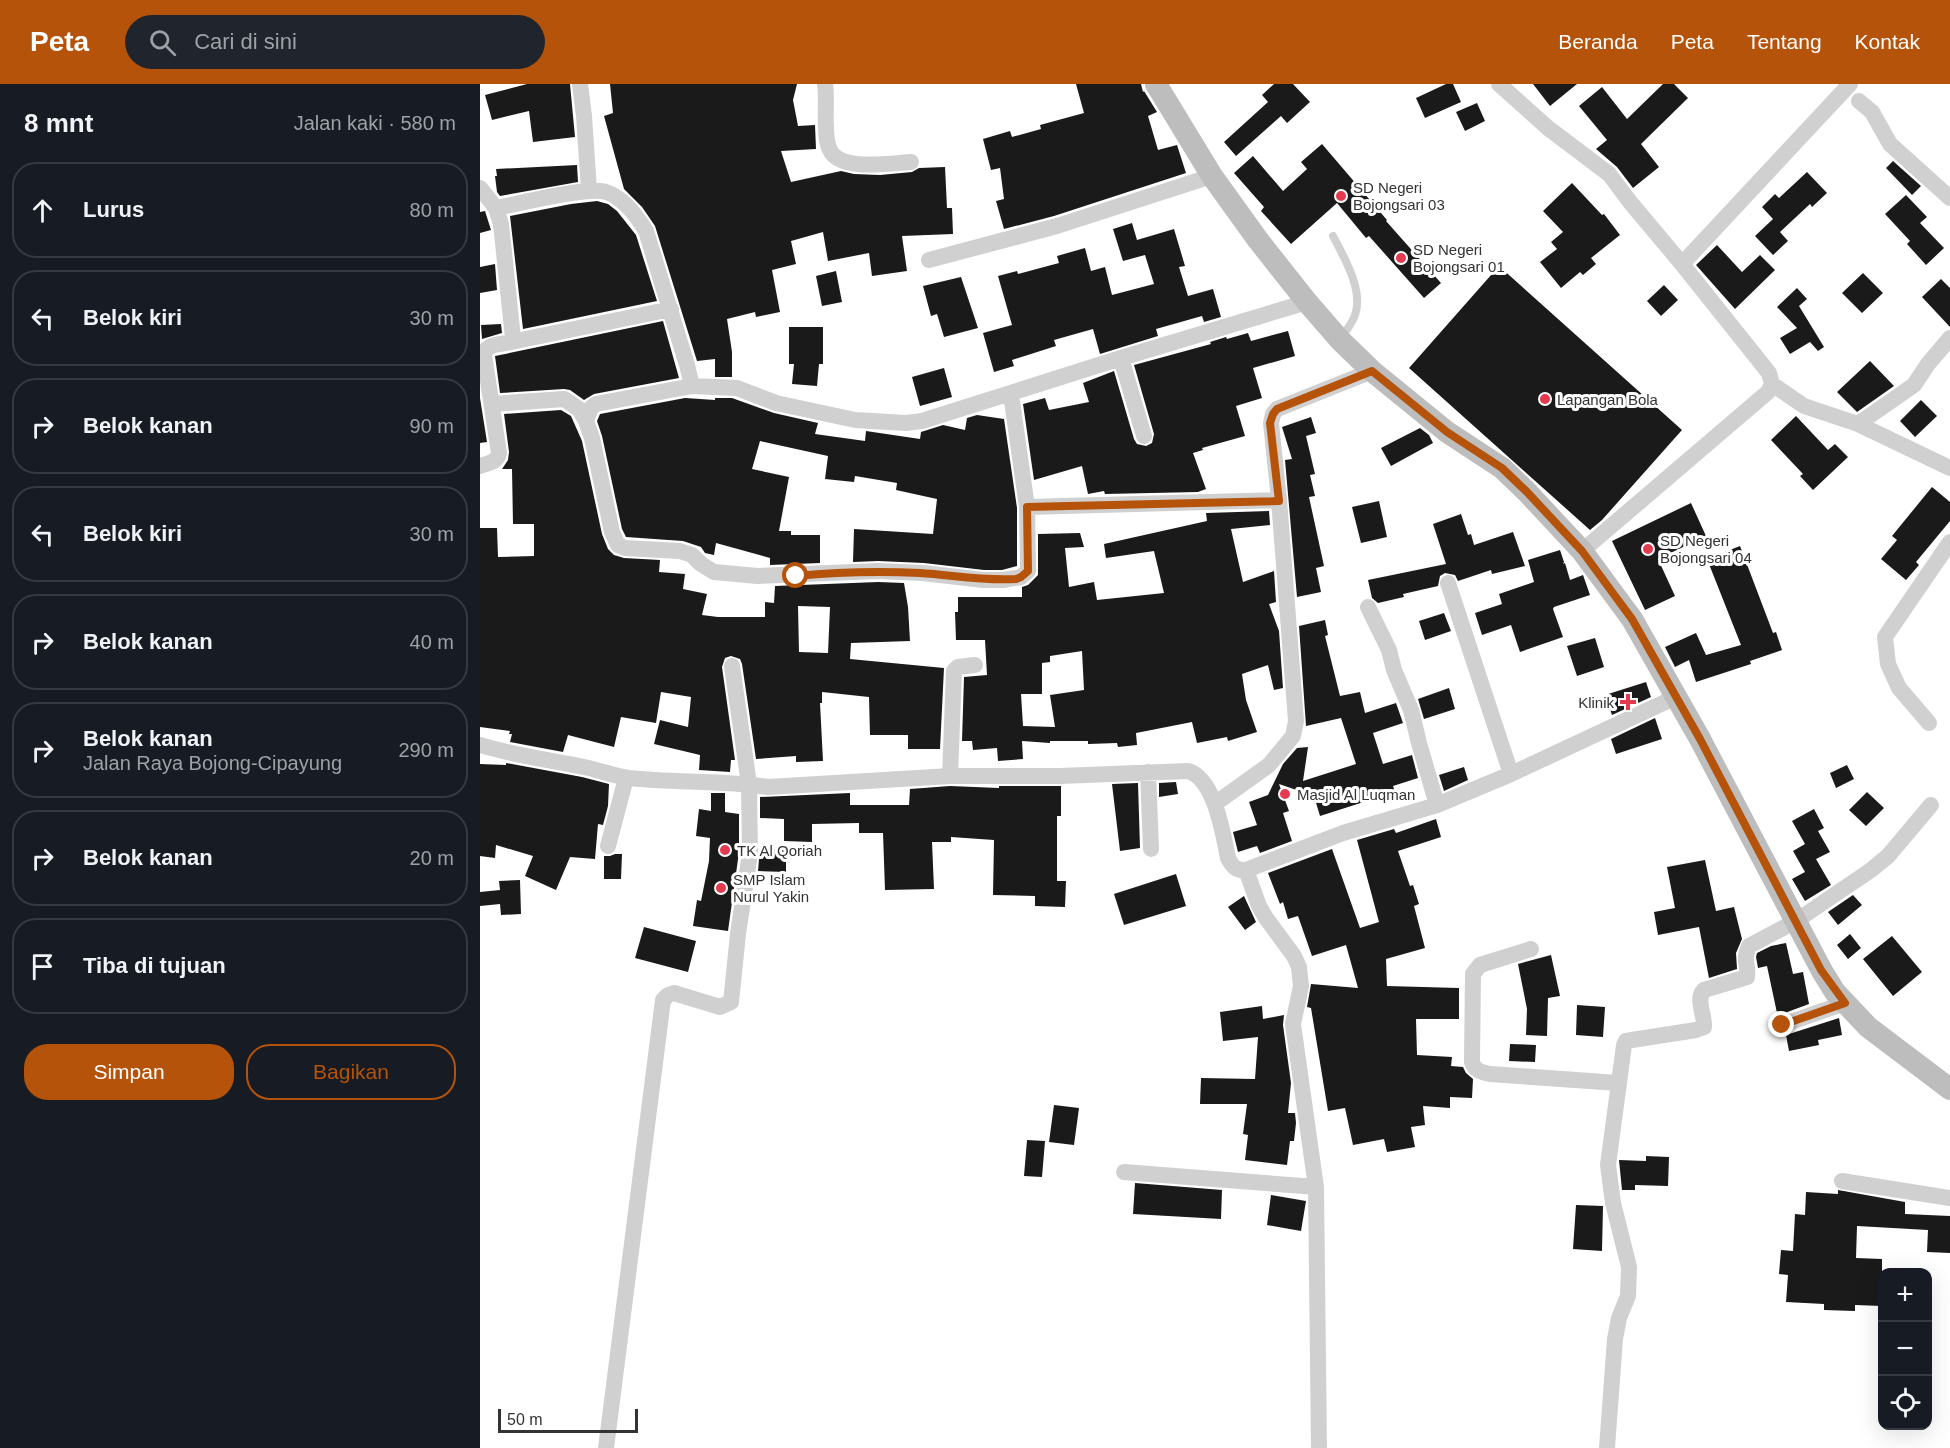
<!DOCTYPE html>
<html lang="id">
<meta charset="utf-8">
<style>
:root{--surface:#171b24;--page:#20242c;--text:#f1f3f6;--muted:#9ea1a6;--line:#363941;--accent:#b45309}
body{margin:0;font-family:Helvetica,sans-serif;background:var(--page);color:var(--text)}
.controls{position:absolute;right:18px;bottom:18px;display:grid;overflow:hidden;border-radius:12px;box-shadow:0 6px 24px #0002}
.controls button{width:54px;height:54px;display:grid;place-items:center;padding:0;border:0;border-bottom:2px solid var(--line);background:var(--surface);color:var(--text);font:30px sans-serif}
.scale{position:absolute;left:18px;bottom:15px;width:140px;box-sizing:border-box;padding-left:6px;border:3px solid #333;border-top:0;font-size:16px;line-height:21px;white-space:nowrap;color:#333;-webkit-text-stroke:4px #fff;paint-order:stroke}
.stop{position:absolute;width:18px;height:18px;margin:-14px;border:4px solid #b45309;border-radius:50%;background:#fff}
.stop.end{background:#b45309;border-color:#fff;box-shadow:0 2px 6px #0008}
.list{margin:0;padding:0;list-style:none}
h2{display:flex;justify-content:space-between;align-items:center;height:78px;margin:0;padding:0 24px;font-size:26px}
h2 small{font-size:20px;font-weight:400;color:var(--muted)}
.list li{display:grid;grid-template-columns:39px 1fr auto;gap:18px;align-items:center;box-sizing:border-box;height:96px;margin:0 12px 12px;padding:0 12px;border:2px solid var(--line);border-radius:24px}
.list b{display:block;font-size:22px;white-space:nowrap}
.list p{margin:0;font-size:20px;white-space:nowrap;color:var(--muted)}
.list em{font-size:20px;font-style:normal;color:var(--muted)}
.actions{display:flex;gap:12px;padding:18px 24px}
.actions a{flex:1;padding:14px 0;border:2px solid var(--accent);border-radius:24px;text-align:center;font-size:21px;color:var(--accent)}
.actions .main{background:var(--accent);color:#fff}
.icon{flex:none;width:33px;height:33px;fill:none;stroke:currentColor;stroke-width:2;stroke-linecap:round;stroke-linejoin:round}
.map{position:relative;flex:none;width:1470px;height:1364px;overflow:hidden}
header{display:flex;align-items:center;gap:36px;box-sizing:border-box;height:84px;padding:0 30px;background:var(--accent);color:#fff}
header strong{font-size:28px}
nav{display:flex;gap:33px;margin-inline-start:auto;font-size:21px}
.search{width:420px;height:54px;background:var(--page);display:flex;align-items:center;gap:15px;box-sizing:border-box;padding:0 21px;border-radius:33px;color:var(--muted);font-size:22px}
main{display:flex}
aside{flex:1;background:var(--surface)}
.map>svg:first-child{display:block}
.building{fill:#1a1a1a;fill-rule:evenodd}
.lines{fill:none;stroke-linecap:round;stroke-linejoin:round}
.lane{stroke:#d0d0d0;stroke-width:8}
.street{stroke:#d0d0d0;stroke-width:16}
.secondary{stroke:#bdbdbd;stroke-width:22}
.route{stroke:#b45309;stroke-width:8}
.poi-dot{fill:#e43a50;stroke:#fff;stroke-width:2}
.labels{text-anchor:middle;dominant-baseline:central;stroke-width:6;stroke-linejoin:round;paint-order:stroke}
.poi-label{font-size:15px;fill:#333;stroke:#fff;text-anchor:start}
</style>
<header>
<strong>Peta</strong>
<div class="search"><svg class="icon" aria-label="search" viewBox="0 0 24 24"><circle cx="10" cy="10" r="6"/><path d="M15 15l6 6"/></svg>Cari di sini</div>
<nav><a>Beranda</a><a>Peta</a><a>Tentang</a><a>Kontak</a></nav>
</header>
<main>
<aside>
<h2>8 mnt<small>Jalan kaki · 580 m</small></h2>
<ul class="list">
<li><svg class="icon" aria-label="ahead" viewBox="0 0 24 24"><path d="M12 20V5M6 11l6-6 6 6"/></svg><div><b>Lurus</b></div><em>80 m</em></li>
<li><svg class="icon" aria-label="left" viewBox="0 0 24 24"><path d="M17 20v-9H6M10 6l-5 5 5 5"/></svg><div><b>Belok kiri</b></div><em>30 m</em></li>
<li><svg class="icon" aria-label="right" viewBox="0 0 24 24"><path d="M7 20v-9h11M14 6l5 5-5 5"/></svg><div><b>Belok kanan</b></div><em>90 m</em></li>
<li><svg class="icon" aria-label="left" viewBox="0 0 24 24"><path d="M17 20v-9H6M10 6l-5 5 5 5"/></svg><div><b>Belok kiri</b></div><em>30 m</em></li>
<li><svg class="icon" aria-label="right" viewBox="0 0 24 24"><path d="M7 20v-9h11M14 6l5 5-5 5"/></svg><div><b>Belok kanan</b></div><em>40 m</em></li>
<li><svg class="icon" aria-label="right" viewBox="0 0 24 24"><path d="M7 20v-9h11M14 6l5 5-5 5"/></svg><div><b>Belok kanan</b><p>Jalan Raya Bojong-Cipayung</p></div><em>290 m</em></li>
<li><svg class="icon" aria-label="right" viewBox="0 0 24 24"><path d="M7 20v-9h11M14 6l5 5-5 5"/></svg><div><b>Belok kanan</b></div><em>20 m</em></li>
<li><svg class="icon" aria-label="arrive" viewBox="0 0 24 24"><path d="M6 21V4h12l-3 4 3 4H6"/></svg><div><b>Tiba di tujuan</b></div></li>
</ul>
<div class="actions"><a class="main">Simpan</a><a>Bagikan</a></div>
</aside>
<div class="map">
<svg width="1470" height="1364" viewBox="0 0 1470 1364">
<rect width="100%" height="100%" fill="#fff"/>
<path class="building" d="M47,0H90L95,53L53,58L49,27L12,36L5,11Z
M130,0H317L313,16L318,42L335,41L336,65L301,67L311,98L361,87L374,90L400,91L432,88L439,84L465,83L467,124H472L473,150L422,152L427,187L392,192L389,169L348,177L343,148L311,157L316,180L292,186L300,228L276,233L275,228L247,235L252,268V293H235V275L217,277L175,142L162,123L144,105L124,32L133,29Z
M596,0H661L663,8L664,7L677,28L668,32L678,66L697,61L706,89L574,132L524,145L516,117L524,115L520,84L511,86L503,55L530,47L532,53L561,45L560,41L604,29Z
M794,0H813L830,18L807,39L801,32L756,72L744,58L788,18L782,11Z
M966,0H973L981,18L945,34L936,14Z
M1053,0H1097L1070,22Z
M1183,0H1194L1208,14L1161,60L1179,83L1153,104L1137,83L1116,65L1127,56L1099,22L1122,3L1147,35Z
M997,19L1005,37L985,47L976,28Z
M842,60L907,136L906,137L961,199L944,214L889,152L886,154L857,119L811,160L781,127L784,123L754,89L773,72L803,107L827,85L821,78Z
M1413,77L1441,102L1432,111L1406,84Z
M97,81L98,98L20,112L17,108L15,92H17L16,85Z
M1327,88L1347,109L1332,123L1330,120L1300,148L1308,157L1293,171L1275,152L1293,135L1282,123L1295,110L1299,114Z
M1092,99L1122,131L1124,130L1140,151L1111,174L1116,180L1103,191L1100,188L1081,204L1060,178L1077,165L1071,158L1083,148L1063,127Z
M1426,111L1447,133L1440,139L1464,164L1446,181L1427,160L1430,157L1405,130Z
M117,117L128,120L137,127L156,151L177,217L43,245L30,132L91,120Z
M5,127L11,146L0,149V128Z
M652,139L657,156L694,145L705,182L699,183L708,212L733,205L741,233L724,238L722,232L676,245L678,252L620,270L613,245L574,256L576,262L532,276L534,282L514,288L503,249L532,241L518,192L537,187L538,190L579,179L577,172L605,164L611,187L625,183L632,211L674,200L665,171L643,177L633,145Z
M1237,161L1262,188L1280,171L1295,186L1255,225L1216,181Z
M15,180L17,206L0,209V183Z
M1019,182L1202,346L1122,436L1110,446L929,284Z
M356,187L362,218L342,222L336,192Z
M1383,189L1403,209L1382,229L1362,209Z
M481,193L498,244L464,253L457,230L451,232L443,202Z
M1461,195L1470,204V243L1442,213Z
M1184,201L1198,216L1181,232L1167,217Z
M1317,204L1327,215L1319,222L1344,263L1338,267L1330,258L1310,270L1300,254L1317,244L1297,223Z
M183,237L199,294L114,310L104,316L90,306L84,305L20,309L15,272Z
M21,240L22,249L2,255L1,241Z
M309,243H343V280H339L337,302L312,300L314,280H309Z
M808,247L815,272L773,284L782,314L756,322L765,352L722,364L723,366L713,369L726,405L718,408L625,410L624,407L608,410L602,382L554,396L543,320L565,314L569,326L609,318L603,299L634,287L654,355L657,360L666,362L672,359L674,350L654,281L731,260L730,258L746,253L747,255L768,249L771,257Z
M1390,277L1414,302L1377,328L1357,308Z
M464,284L472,313L440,322L432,293Z
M0,314L7,358L0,359Z
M205,314L235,316V314H252L294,329L338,339L335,350L385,357L386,347L440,355L441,348L463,341L485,346L487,334L497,331L524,335L537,424V482L522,486H504L444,479L398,477L373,478L374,445L453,450L457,415L416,406L417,399L375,392L374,398L345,395L348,372L280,357L272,385L309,393L299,447H311V451H340V479L290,481V474L236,459L234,471L225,469L221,463L203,457L146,453L142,445L122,352L117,337L120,330Z
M1441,316L1457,332L1435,353L1420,337Z
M81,326L91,332L102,357L122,450L128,465L134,471L144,474L180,476L179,488L205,490L203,505L227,510L222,531L238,533H285V518L294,519L295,502L398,498L424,499L428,523L430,557L371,559L370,575L464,584L460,665H428V651H390L389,613L342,608V619H340L343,677L316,678V672L276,675L262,580L260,575L251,572L245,574L242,583L255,676H251L250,688L219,686L220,671L174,660L180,636L208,643L211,613L181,608L176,639L141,633L134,663L88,651L83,668L30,658L32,650H29L30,647L0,643V444H17L18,473L54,472V440H33L32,385H22L28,376L29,368L24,330ZM318,522L350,523L348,569L319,568Z
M1316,332L1348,366L1355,360L1368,373L1333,406L1320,392L1323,390L1291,356Z
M831,333L836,349L826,352L835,390L830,391L835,412L829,413L844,482L836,484L841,508L817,513L805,376L812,375L802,343Z
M940,344L949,351L953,359L911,382L901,364Z
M1452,403L1470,418V437L1436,478L1439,481L1426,496L1401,475L1417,456L1412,452Z
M899,417L907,453L881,459L872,423Z
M1211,419L1226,452L1178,475L1195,512L1165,526L1132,457Z
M789,427L790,441L751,445L763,498L794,487L796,518L789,520L799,547L803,604L794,606L788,581L762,590L766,616L777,648L748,657L747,653L717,659L712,638L656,649L657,661L638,663L637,659L608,660V657H570V659L542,657L543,675L518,677L517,664L493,666L492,657H482L484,593L507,591L505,556H476L475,528H478V513H542V503L548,501L558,491V450L600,449L604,463L585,464L589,503L614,498L617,516L684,509L674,467L626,474L624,460L727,437L726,429ZM602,567L604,606L570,611L575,643L543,642L541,610H562V579L570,578V572Z
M981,430L988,451L991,450L994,461L1033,448L1045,482L1012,490L1011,486L978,497L975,491L965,489L960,492L958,502L923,510L924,513L898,519L892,514L888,496L966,480L953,440Z
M1260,462L1293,549L1296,548L1302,566L1270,577L1271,580L1216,598L1209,576L1195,583L1185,563L1216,549L1226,571L1261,561L1227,475Z
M1080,466L1084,478L1083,480L1085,479L1090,496L1103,491L1110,511L1074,523L1073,525L1083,553L1040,568L1031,541L1002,551L995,529L1022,520L1019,510L1054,498L1048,476Z
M964,529L971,547L945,556L939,537Z
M845,536L848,551L845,552L860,612L880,608L885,629L916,619L923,639L893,649L903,680L932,671L938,694L913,702L915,708L840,732L834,712L799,700L809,727L803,729L812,757L780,769L777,762L758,768L753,748L777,741L769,718L788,711L803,680L817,664L828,663L823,697L876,680L861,634L826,642L819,542Z
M1115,554L1124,583L1097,592L1087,562Z
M1166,598L1171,613L1132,631L1125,611Z
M969,604L975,625L944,635L938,615Z
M1175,634L1182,655L1136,670L1131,655Z
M26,679L102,693L129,700L128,722L123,741L118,740L115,775L90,773L76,806L45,792L53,772L16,761L15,774L0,772V680L26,681Z
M1367,681L1374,695L1356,704L1350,689Z
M984,683L988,696L964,707L959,691Z
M696,698L698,710L679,713V699Z
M658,699L660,764L640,767L632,700Z
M470,702L519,704V702H581V732H577V797H586L585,823L555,822V812L513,811L514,756L471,753V758H452L454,805L405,806L403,749H379V739L332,740V758L304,757V735L280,734V713L370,709V721H429L430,705Z
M1387,708L1404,724L1386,742L1369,726Z
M231,709H245V728L259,730V768L248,847L213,842L217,816L221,817L229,777L230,754L216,752L219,725L231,727Z
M1334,725L1344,744L1338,747L1350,768L1336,775L1351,801L1325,817L1312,795L1325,788L1313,767L1325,760L1312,737Z
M956,735L961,753L918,767L930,802L933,801L939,820L934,822L945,864L906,875L907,902L979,904V935H936L937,971L972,973L971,982L983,983L986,989L993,995L992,1014L970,1013V1024L943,1022L945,1041L931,1043L935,1063L907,1068L904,1055L873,1061L865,1024L848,1027L831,924L827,923L831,900L878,904L866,861L832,872L818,832L808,835L803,818L800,820L788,789L852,765L880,844L899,838L877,756L914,745L916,749Z
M280,764L306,766V788L278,787Z
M135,770H142L141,795H124V772H130Z
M1225,776L1236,827L1254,823L1262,855L1256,869L1257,885L1229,894L1219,843L1178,851L1174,828L1195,824L1187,783Z
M696,790L706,822L644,841L634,810Z
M40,796L41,830L21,831L20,820L0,822V808L20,806L19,797Z
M1373,811L1382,821L1358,841L1348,828Z
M764,812L776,838L765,846L748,823Z
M164,843L216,857L208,888L155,874Z
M1370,850L1381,864L1368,875L1357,861Z
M1412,852L1442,888L1413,912L1383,875Z
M1306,859L1313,890L1323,888L1329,920L1302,930L1301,928L1297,929L1287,882L1278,884L1276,873L1277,869L1291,862Z
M1071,871L1080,912L1068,914L1067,952L1046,951L1047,925L1038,880Z
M1097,921L1125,923L1123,953L1096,951Z
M782,922L783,935L804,931L803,941L811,999L808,1029H815L816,1039L814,1057H810L807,1081L765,1076L768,1051L763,1050L767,1020H720L721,994L775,995L778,953L743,957L740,928Z
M1359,934L1362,951L1338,956L1339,961L1309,967L1306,951Z
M1030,960L1056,961L1055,978L1029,977Z
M574,1021L599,1024L594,1061L569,1058Z
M547,1056L565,1057L562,1093L544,1092Z
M1166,1072L1189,1073L1188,1102L1155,1101V1106H1142L1139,1076L1166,1077Z
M655,1099L742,1106L741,1135L653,1130Z
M1358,1106L1425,1118V1130L1470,1132V1169L1447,1168L1448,1146L1377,1142L1376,1174L1402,1175V1222L1375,1221V1227L1344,1226V1220L1306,1218L1308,1191L1299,1190L1301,1166L1313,1167L1315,1130L1325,1131L1326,1108L1358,1110Z
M791,1111L826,1117L821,1147L787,1141Z
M1096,1121L1123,1122L1122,1167L1093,1165Z"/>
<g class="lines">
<path class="lane" d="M853,152C864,173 884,207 875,231C872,240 865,248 860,256"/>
<path class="street" d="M100,0L104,32L109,106
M345,0C347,15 345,28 346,43C346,49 347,60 350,66C360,88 412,79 431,78
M1019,0L1068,44L1129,90L1150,118L1202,180L1289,289L1292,300L1288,308L1102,467
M1379,17L1392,28L1410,60L1470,114
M0,104L16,124L21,140L33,254L31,258C21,261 6,259 4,271L19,369C17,379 8,379 0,382
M16,124C39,120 108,102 126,108C144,114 157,132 166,147L207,281L212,302L257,304L296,319L375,336L426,339L442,337L641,274L827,218
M449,176L577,142L732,92
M1202,180L1370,0
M31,258L191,225
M641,274L664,352
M1292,300L1324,322L1378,340L1470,384
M12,320L84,315L99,325L106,337L112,354L132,448L138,461L145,464L200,467L212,471L221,480L234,488L278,492L398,487L443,489L503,496H523L541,493L548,487V482L547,423L531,310
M106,337L111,324L116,320L212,302
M1378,340L1434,301L1448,280L1470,254
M547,423L799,416L791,339L793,330L797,325L892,287
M968,499L1031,690
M888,523L909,566L914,586L931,626L939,659L957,721
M1449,639L1419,604L1408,580L1405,553L1470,458
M0,661C32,671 70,676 104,683C119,686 134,692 149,694C195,699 242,696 288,703L470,692H580L708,687C735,695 743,750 748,774C752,782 756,787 766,786L863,749L957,721L1031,690L1196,613
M668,688L671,765
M470,692L474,587L478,583L495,581
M736,719L789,681L813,652L816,637L799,416
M128,762L146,694
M766,786L779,822L786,834L814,872L819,883L820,893L821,902L813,940L836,1103L839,1364
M1051,865L1000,881L993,890L992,978C995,987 1001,988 1010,990L1138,999
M1302,941L1365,919
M644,1088L836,1103
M1362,1097L1470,1114
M126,1364L183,916L188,911L194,909L240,923L251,918L258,850L270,769L269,700L252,582
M1127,1364L1135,1255L1139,1234L1148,1212L1149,1183L1133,1119L1128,1081L1144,961L1146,957L1152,956L1216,946L1224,943C1225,931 1215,915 1224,906L1267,893C1269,879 1262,878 1269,862L1316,837L1391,786L1408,772L1451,721"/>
<path class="secondary" d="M676,0L732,92L778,156L827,218L860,256L892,287L967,348L1022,384L1047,408L1102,467L1135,512L1152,535L1220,655L1342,887L1355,908L1388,943L1470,1005"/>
</g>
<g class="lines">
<path class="route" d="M316,492C357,488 398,487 440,489C473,491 501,497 536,495L541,493L548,487L547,423L799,417L790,339L793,330L797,325L892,287L967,348L1022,384L1047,408L1102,467L1135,512L1152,535L1220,655L1341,886L1365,919L1302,941"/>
</g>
<g class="poi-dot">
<circle cx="861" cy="112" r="6"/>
<circle cx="921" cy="174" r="6"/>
<circle cx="1065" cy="315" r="6"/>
<circle cx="1168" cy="465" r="6"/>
<path d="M1145 609h6v6h6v6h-6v6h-6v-6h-6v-6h6z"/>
<circle cx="805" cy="710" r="6"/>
<circle cx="245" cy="766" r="6"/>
<circle cx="241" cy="804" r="6"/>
</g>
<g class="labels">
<g class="poi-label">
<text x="873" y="103">SD Negeri<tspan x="873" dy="17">Bojongsari 03</tspan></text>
<text x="933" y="165">SD Negeri<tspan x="933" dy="17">Bojongsari 01</tspan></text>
<text x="1077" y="315">Lapangan Bola</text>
<text x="1180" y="456">SD Negeri<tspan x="1180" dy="17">Bojongsari 04</tspan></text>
<text x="1134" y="618" text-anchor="end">Klinik</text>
<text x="817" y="710">Masjid Al Luqman</text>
<text x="257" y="766">TK Al Qoriah</text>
<text x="253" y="795">SMP Islam<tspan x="253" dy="17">Nurul Yakin</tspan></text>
</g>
</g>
</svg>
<div class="controls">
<button>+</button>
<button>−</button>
<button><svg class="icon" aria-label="locate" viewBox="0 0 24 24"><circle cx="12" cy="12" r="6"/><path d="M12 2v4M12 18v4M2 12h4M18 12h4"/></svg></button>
</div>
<div class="scale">50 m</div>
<div class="stop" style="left:316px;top:492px"></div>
<div class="stop end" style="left:1302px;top:941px"></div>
</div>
</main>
